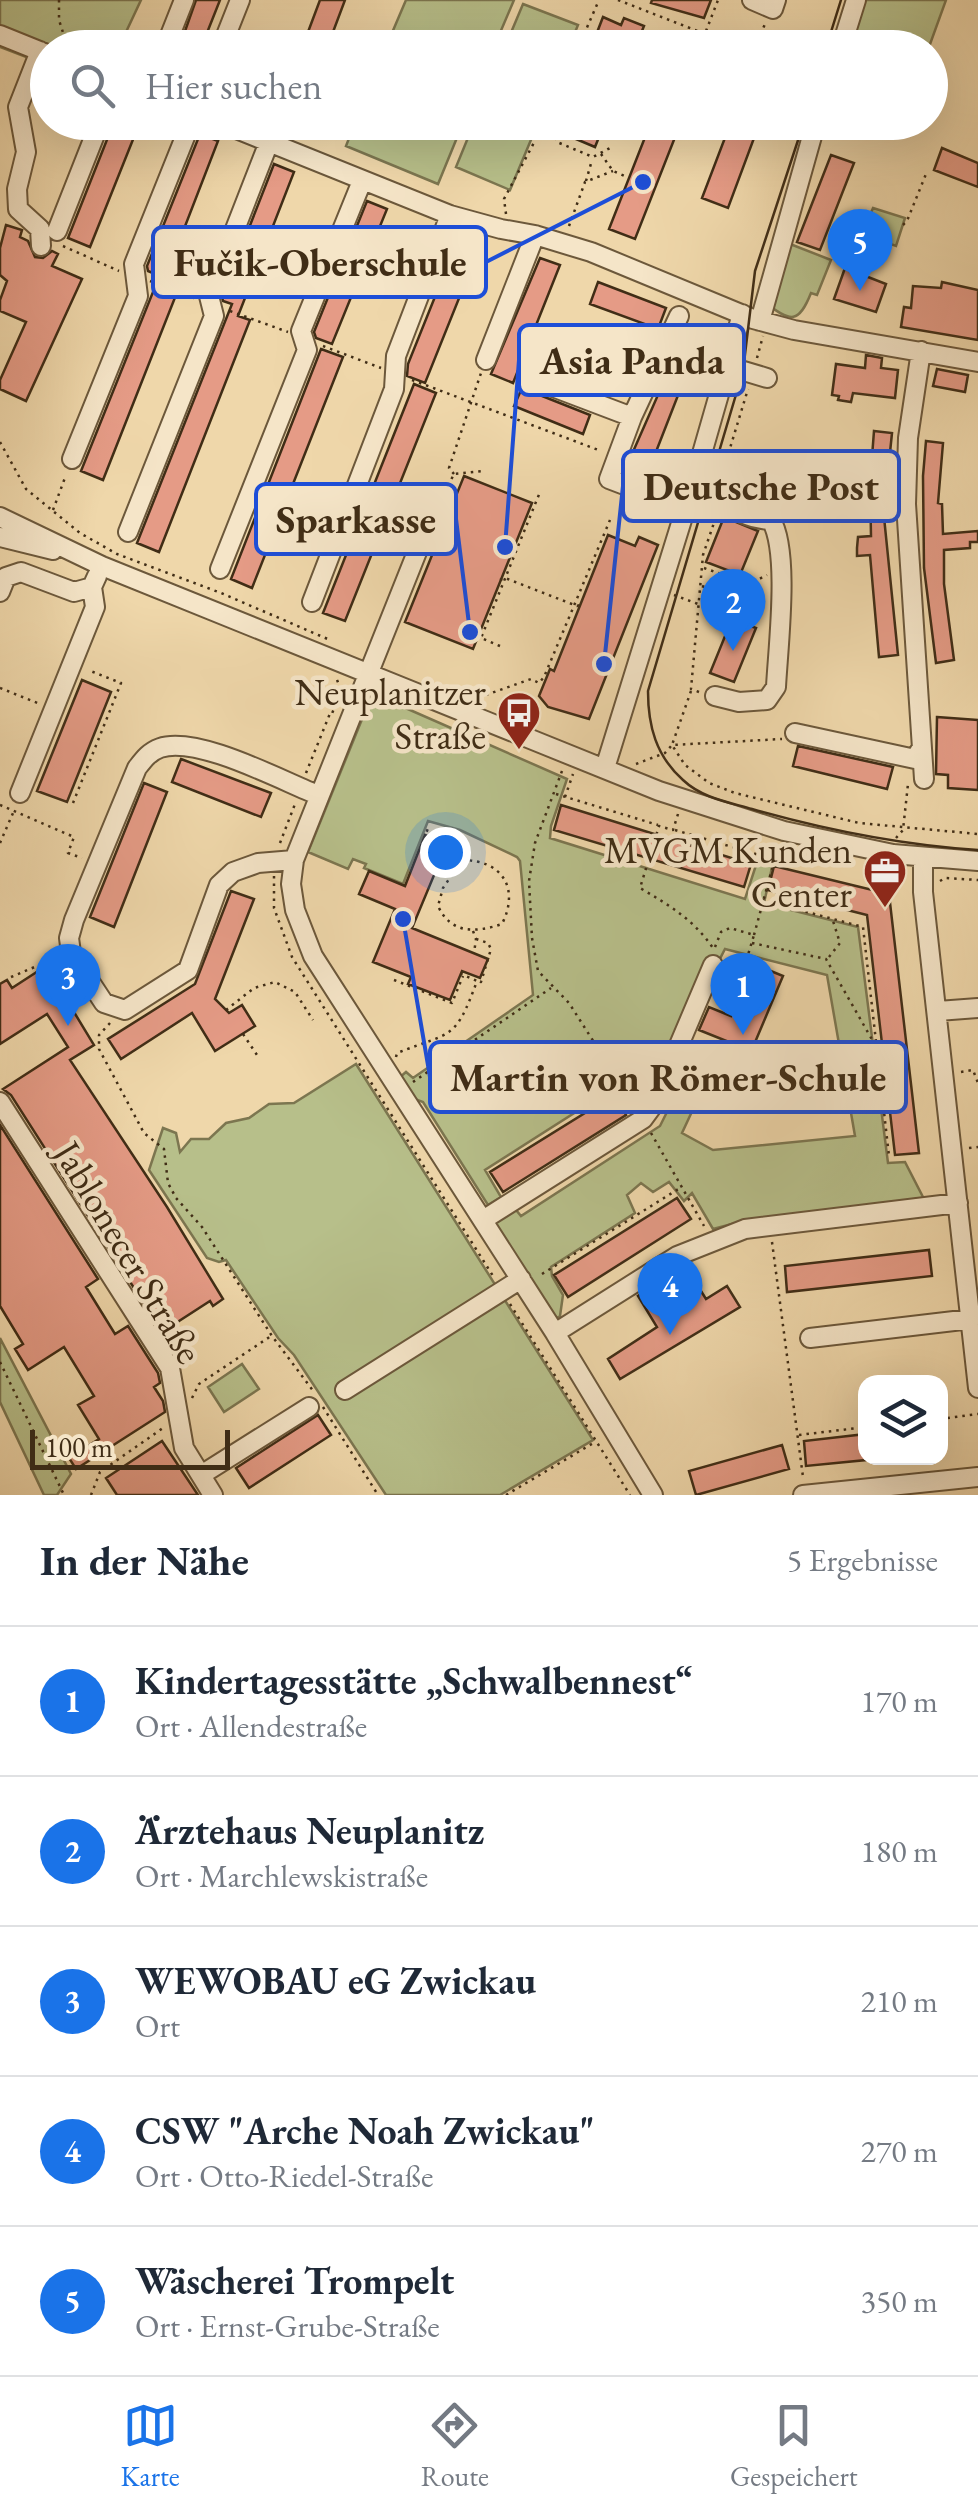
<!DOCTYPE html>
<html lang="de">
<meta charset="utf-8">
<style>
:root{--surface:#fff;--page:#f6f6f7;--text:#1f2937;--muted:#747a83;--line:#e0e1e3;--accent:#1a73e8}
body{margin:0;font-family:"EB Garamond",serif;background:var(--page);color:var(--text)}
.controls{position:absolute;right:30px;bottom:30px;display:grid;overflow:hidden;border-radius:20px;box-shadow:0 10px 40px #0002}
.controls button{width:90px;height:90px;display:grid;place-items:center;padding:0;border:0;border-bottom:2px solid var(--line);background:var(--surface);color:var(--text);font:50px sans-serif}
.scale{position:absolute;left:30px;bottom:25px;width:200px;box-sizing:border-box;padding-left:10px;border:5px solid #402d16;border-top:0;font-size:28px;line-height:35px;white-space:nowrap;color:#402d16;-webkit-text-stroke:8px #f5e5c8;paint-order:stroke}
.you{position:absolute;left:445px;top:852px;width:35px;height:35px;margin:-25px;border:8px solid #fff;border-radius:50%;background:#1a73e8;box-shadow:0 0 0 15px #1a73e833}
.badge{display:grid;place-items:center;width:65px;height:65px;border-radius:50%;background:var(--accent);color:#fff;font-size:32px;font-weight:700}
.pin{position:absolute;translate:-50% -82px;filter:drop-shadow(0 2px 5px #0008)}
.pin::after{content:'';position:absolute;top:52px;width:35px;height:30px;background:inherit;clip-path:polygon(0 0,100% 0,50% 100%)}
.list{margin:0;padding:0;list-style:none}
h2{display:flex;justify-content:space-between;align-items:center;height:130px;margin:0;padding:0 40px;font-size:42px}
h2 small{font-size:32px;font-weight:400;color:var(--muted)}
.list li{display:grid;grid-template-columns:65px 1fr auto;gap:30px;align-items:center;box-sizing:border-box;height:150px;padding:0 40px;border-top:2px solid var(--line)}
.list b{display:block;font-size:38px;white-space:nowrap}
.list p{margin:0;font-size:32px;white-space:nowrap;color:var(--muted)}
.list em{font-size:32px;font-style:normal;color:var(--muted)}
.icon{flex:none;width:55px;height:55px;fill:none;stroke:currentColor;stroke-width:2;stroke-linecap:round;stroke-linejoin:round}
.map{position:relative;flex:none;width:978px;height:1495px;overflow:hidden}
.search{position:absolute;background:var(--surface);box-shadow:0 10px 40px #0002;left:30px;right:30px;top:30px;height:110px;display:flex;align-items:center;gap:25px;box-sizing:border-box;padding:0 35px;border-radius:55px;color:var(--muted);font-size:38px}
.sheet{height:880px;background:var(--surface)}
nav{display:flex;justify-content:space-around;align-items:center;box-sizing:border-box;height:140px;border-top:2px solid var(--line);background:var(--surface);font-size:28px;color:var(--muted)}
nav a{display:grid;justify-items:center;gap:5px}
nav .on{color:var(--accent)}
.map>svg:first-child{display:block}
.green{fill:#b7bf8a;stroke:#7c7650;stroke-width:2.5}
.building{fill:#e59b86;stroke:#402d16;stroke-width:2.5}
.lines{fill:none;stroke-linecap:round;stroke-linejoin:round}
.minor-casing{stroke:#6c583b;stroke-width:22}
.path{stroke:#402d16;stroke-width:2.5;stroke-dasharray:2.5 5;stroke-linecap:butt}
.minor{stroke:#f5e5c8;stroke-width:18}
.tram{stroke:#402d16;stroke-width:2.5}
.labels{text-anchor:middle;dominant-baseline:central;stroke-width:9;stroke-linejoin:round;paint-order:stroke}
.poi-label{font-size:38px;fill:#402d16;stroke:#f5e5c8;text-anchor:end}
.street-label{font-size:38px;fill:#402d16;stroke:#f5e5c8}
.leader{fill:none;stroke:#1d4ed8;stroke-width:4}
.callout-dot{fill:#1d4ed8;stroke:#f5e5c8;stroke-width:4}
.callout{fill:#f5e5c8;stroke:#1d4ed8;stroke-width:4}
.callout-label{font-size:40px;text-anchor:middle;font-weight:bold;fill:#402d16}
</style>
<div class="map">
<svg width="978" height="1495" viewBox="0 0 978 1495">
<rect width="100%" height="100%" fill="#efd7aa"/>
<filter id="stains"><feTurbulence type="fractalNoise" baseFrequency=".002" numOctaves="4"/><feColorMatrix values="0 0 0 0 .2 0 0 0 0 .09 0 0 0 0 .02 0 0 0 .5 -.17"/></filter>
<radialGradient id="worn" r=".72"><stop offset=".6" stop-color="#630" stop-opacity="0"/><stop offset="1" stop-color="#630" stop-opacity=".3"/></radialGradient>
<path class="green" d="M0,0H141L119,47L48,48L47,65L0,47Z
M406,0H514L494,47H386Z
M864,0H946L929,47H871L852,39Z
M523,4L578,25L569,47H505Z
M355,123V122L463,123L438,184L346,146Z
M474,123H538L510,190L456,167Z
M873,208L905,218L896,246L862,234Z
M785,242L831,260L817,295L811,293C799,323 791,323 766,303Z
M385,699L567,779L551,826L550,838L745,899L758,859L773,863L764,903L858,927L888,1163L905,1162L924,1199L732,1224L713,1229L692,1193L684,1201L669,1182L653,1192L641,1183L627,1195L635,1213L551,1267L552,1276L563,1295L560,1316L553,1321L499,1237L495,1223L516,1210L521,1216L660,1126L677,1092L687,1088L682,1082L690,1066L709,1075L682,1133L713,1150L855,1136L827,975L725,949L638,1118L629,1105L624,1108L612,1089L485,1170L501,1197L488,1205L423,1102L412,1098L399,1078L406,1072L413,1078L533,995L520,861L517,857L460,830L428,821L403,884L364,868L366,864L353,859L348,869L308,852L367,707Z
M356,1064L593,1440L500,1495H386L294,1355L278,1338L226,1260L219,1262L207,1258L149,1170L163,1128L176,1133L180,1152L191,1139H209L226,1123L249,1118L269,1104L294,1103Z
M0,1338L71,1474L57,1495H44L0,1402Z
M242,1364L259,1389L224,1412L208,1387Z"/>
<path class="building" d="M196,0H220L201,48H179Z
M320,0H345L327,48H302Z
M652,0H711L704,18L651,3Z
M603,17L621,25L624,18L644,26L635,48H591Z
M114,122H140L90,247L68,238Z
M568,122H605L595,147L564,134Z
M651,122H681L635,239L609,229Z
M731,122H760L728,208L702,198Z
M200,134L218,141L165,278L148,271L147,266Z
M942,148L978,163V187L934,170Z
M831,155L854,163L820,250L797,242Z
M274,164L294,172L238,316L250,320L159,552L137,543L232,304L223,301L222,297Z
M367,201L387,209L332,344L316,338L314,332Z
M6,225L22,230L20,237L28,241L35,257L43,258L52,251L58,254L52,266L82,279L26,401L0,389V380L26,322L0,311V300L7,281L0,275V248Z
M459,237L480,246L425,383L407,376L408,364Z
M540,258L560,265L513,383L491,374Z
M845,268L886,284L876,312L834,299Z
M598,282L666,308L658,329L590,304Z
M942,282L978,290V340L901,327L904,307L911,308L913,286L941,288Z
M155,287L176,295L103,480L81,471Z
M683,338L698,344L652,462L632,454Z
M321,349L343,357L252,588L231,579Z
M866,355L882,358L881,368L898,370L895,398L853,393L851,402L838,400L839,396L832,395L836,364L865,368Z
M937,369L968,375L965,392L933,386Z
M414,384L436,393L345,621L323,613Z
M522,388L590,415L583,434L514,406Z
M874,431L892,433L888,472L889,517H884L898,655L879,657L870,555L857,556V548L858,537L871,536L870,483Z
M926,441L943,443L938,503L942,504L943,534L978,531V542H970V548L944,550V584L954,660L936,663L924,568L923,476Z
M464,476L532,503L473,649L405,622Z
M724,517L758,531L740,575L706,562Z
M608,535L635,546L639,537L658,545L589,719L548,707L539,696L550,669L554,671Z
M732,619L756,628L734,682L710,673Z
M82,680L111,692L67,802L37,791Z
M937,717L978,720V790L948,788V775L936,774Z
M798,746L893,767L887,789L793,766Z
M181,759L271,793L261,817L172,782Z
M144,783L167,792L114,927L90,917Z
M561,805L751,864L744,887L554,830Z
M425,835L447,844L412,928L488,959L480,978L462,971L450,1000L408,984L411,977L373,962L395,909L359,894L369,871L405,886Z
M774,866L889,894L919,1153L895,1155L867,915L768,890Z
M231,891L254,899L215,999L229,1013L242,1005L255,1026L215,1051L192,1013L121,1059L108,1039L195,984Z
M46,966L94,1045L70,1060L167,1207L223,1299L213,1306L210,1301L162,1332L11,1095L3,1089L68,1047L47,1014L0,1044V984L7,980L12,988Z
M761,967L783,976L729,1104L708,1096L729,1042L699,1030L709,1007L731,1016L743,986L752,989Z
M614,1095L626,1115L503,1192L490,1172Z
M0,1125L98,1279L86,1287L115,1334L128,1326L158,1373L160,1383L154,1387L163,1401L165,1412L76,1469L69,1458L99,1439L78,1405L94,1396L64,1347L28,1370L15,1349L23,1344L0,1306Z
M677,1198L691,1219L568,1297L554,1275Z
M929,1250L932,1276L787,1292L785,1266Z
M658,1283L674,1308L701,1291L706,1299L727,1286L740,1307L620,1379L608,1359L657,1327L638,1296Z
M318,1415L331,1435L249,1488L236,1468Z
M866,1434V1460L806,1466L804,1441Z
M162,1441L198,1495H117L106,1478Z
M782,1445L789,1469L696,1495L689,1471Z"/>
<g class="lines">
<g class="minor-casing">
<path id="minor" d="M752,0L773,9L776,0
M0,35L47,54
M165,48L184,0
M221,48L240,0
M841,48L856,0
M40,51L18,107L26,152L17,189L18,209L40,229L41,246
M219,122L450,215L501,229L535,235L591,252L753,319L794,330L978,362
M57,231L100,122
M679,316L632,417L609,479L685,508
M760,321L816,122
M921,351L908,438L906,504L924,779
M486,360L535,235
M727,366L767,378
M529,378L632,417
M72,459L138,296L134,264L191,122
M695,478L722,484L721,496C732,512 752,519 771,520L783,509
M0,517L102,566L659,791L784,831L893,854L978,861
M128,532L214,316L209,296L269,142
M0,537L53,550
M421,542L294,860L291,884L295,910L313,956L555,1333L653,1495
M220,569L307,350L301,331L362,181
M0,592L6,577L21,572L74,592L92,587L97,576
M312,602L394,389L396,356L450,215
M715,696L739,702L767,700L776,687C778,647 790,551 771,520
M795,733L915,759L921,749
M605,768L695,478L742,314
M20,793L95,607L92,587
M923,858V892L978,1388
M294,860L258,863L233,872L219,885L188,970L125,1010L104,1003L71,953L69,938L74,920L137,768C144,759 149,752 160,748C197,735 282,781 318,795
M938,1011L978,1008
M0,1102L170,1368L184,1448L213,1495
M483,1220L643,1119L654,1104L713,965
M555,1333L677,1256L745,1229L958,1203
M810,1338L971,1319
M345,1390L521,1279
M201,1475L309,1407
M803,1495L978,1477"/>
</g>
<path class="path" d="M59,0V20L68,48
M618,0L741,48
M706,31L718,0
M651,44L660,48
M578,48L599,0
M754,48L766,22
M547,126L553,130L557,142L593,157L610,148
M601,154L613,171L627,177
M586,181L592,160
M506,214L504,199L545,122
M903,225L907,221L926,174
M569,226L585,182L613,171
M63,246L119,271
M150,281L194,298
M230,311L288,332
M323,346L381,368
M757,358L763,336
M412,380L601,451
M0,442L26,489L80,533L117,554L221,593L330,640
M631,464L675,480
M724,468L748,389
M454,474L449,468L481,373
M53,510L66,475
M428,526L454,474L484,471
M704,568L749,584L767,575
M500,580L505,578L577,606L582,604
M702,586L754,609L745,624
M674,595L698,604
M500,646L481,638L540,492
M337,680L344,696
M0,688L40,704
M691,691L672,745L685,765L709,783L735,793L859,823L978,834
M699,692L691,689L703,555L717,514
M465,695L473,692L483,696L531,679L539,683L544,677L610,520
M636,764L665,753L672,745L782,739
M562,771L535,843L529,881L532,938L538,971L569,1003L634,1105
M306,773L331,711L336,713
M556,794L658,825
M565,797L573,774
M73,803L121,683L88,670
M0,805L74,837L68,853L82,858
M678,814L673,830L659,826L640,888C669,905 694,920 713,948
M426,830L452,841L448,854L461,859
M675,830L776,860L792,861
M896,838L903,830L908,784
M0,843L13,813
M280,843L295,804
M462,860C502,860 520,888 502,924C475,933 451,934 438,906L443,888Z
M274,876V908L292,957L493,1276
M940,881L945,878L978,880
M762,900L863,927L889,1156
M473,931L476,939L474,953
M754,935L778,847
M476,939L488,943L491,949L481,982L478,981
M752,943L826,959L874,1043
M715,947L721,932L730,928L754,935L737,991
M829,957L840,943L833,921
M11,977L56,958
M394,980L452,1003L463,976
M723,985L740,994
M58,993L71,983
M226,1010L254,988L275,982L295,992L313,1020
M110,1023L99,1035V1049L144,1133L164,1149L168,1183L176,1198L202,1227L272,1336L314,1392
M243,1034L257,1055
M396,1057L397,1053C453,1031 455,1041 477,981L461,974
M961,1072L973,1070L978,1083
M413,1082L551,988
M651,1133L704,1226
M969,1148L978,1147
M772,1242L803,1477
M542,1274L680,1188
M510,1304L630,1495
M0,1362L64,1495
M192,1398L199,1384L271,1336
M323,1407L378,1495
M940,1419L978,1414
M799,1435L866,1427
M91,1495L100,1472L163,1428
M506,1495L595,1442"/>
<use href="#minor" class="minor"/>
<path class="tram" d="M826,48L841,0
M804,122L755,271L743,371L648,691C648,726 656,756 683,780C702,798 728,802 752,809C826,830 901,845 978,850"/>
</g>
<defs>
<g id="bus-pin" transform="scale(2.25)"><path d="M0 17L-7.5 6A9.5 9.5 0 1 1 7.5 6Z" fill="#8f2418" stroke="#f5e5c8"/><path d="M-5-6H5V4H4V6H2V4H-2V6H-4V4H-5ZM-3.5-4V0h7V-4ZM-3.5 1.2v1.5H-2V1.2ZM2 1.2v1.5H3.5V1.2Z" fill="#fff"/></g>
<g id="office-pin" transform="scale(2.25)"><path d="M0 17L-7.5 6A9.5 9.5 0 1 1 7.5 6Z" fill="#8f2418" stroke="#f5e5c8"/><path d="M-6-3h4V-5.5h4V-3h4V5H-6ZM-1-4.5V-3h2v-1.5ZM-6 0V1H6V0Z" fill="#fff"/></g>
</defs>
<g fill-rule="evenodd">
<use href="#bus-pin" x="519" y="713"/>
<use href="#office-pin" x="885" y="871"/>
</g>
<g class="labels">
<g class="poi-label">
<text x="486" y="691">Neuplanitzer<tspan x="486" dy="44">Straße</tspan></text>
<text x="852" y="849">MVGM Kunden<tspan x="852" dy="44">Center</tspan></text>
</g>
<g class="street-label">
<text transform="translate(129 1252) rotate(59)">Jablonecer Straße</text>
</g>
</g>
<path class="leader" d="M643 182L486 262M505 547L519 360M604 664L623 486M470 632L456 519M403 919L430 1077"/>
<g class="callout-dot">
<circle cx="643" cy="182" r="10"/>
<circle cx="505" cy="547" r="10"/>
<circle cx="604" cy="664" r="10"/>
<circle cx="470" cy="632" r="10"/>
<circle cx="403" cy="919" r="10"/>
</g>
<g class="callout">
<rect x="153" y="227" width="333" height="70" rx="10"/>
<rect x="519" y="325" width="225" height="70" rx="10"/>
<rect x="623" y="451" width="276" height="70" rx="10"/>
<rect x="256" y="484" width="200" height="70" rx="10"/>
<rect x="430" y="1042" width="476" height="70" rx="10"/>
</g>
<g class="callout-label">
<text x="320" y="276">Fučik-Oberschule</text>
<text x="632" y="374">Asia Panda</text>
<text x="761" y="500">Deutsche Post</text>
<text x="356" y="533">Sparkasse</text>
<text x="668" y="1091">Martin von Römer-Schule</text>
</g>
<rect width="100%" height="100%" filter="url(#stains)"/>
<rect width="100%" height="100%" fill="url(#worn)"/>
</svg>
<div class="controls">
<button><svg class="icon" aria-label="layers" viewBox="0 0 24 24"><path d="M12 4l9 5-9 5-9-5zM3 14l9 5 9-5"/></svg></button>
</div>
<div class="scale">100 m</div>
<div class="you"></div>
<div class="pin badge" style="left:743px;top:1035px">1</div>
<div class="pin badge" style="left:733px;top:651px">2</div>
<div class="pin badge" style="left:68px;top:1026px">3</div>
<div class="pin badge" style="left:670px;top:1335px">4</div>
<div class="pin badge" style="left:860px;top:291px">5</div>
<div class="search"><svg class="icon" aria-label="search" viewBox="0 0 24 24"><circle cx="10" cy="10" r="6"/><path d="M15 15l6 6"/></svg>Hier suchen</div>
</div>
<section class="sheet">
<h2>In der Nähe<small>5 Ergebnisse</small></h2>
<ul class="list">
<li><span class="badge">1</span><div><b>Kindertagesstätte „Schwalbennest“</b><p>Ort · Allendestraße</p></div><em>170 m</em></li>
<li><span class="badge">2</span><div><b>Ärztehaus Neuplanitz</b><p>Ort · Marchlewskistraße</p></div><em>180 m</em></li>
<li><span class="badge">3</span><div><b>WEWOBAU eG Zwickau</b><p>Ort</p></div><em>210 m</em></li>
<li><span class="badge">4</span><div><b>CSW &quot;Arche Noah Zwickau&quot;</b><p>Ort · Otto-Riedel-Straße</p></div><em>270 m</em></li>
<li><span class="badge">5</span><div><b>Wäscherei Trompelt</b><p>Ort · Ernst-Grube-Straße</p></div><em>350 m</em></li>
</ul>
</section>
<nav>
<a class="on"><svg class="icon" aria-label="map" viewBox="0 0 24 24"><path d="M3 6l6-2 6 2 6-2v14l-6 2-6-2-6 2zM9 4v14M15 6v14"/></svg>Karte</a>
<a><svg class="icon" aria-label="directions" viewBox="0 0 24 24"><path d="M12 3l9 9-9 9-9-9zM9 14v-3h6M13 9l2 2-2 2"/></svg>Route</a>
<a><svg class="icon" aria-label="saved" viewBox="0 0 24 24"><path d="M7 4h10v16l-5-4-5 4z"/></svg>Gespeichert</a>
</nav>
